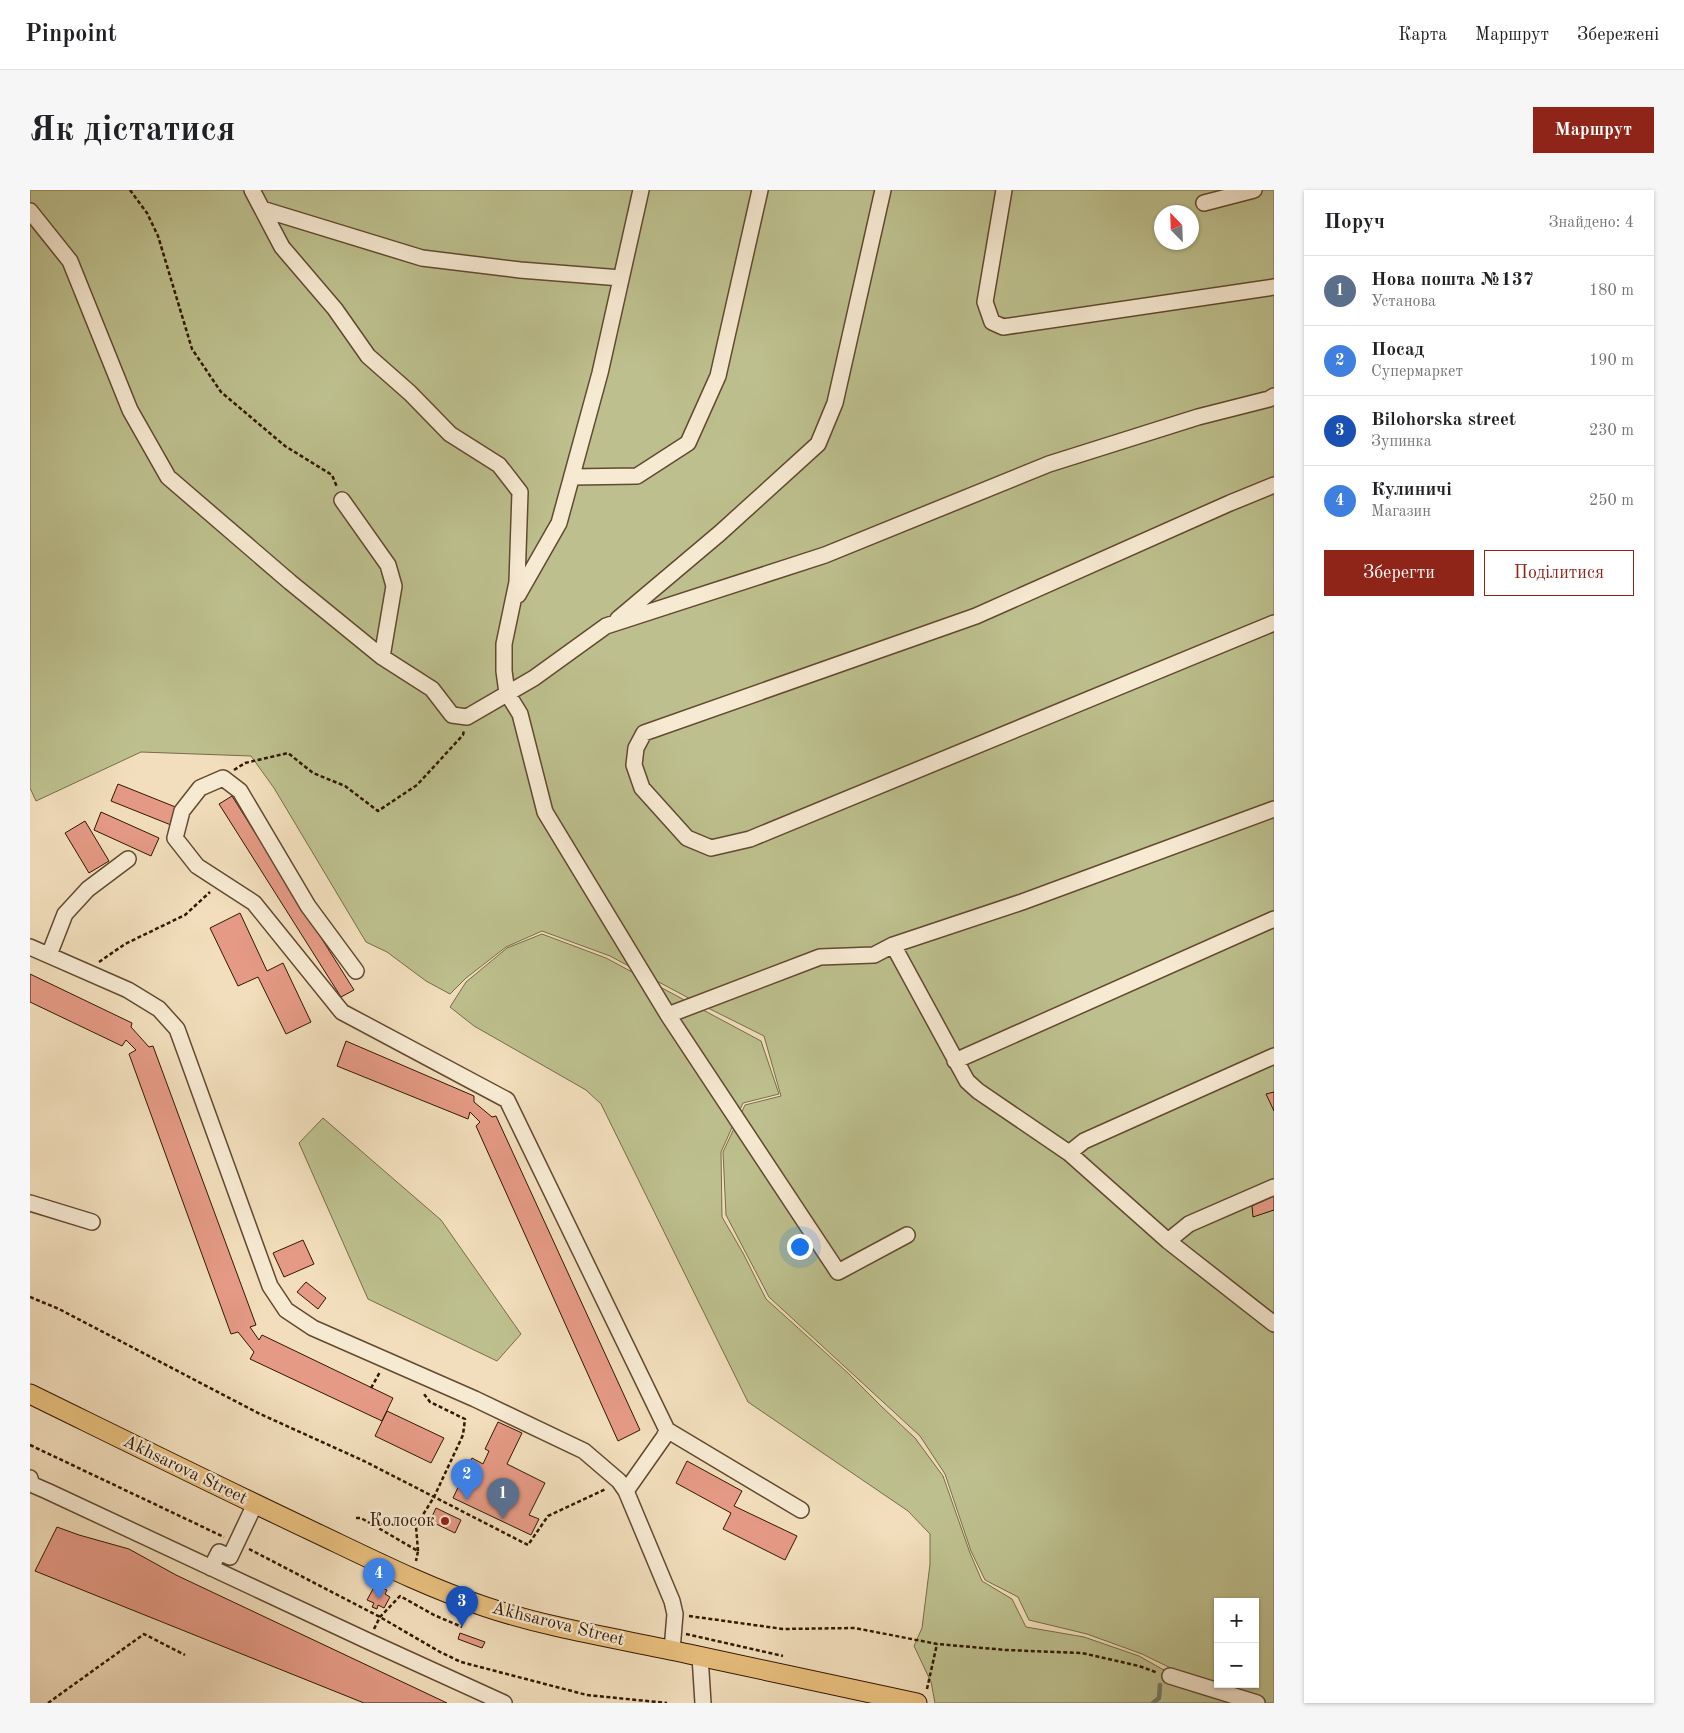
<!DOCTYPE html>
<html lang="uk">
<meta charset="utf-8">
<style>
:root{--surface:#fff;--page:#f6f6f6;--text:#202124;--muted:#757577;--line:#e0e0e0;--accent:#8f2418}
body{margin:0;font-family:"Old Standard TT",serif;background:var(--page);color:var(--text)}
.controls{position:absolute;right:15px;bottom:15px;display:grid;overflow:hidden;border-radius:0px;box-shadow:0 1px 4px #0004}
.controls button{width:45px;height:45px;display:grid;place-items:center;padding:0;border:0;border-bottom:1px solid var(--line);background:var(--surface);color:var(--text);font:25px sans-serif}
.compass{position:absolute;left:1124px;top:15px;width:45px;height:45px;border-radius:50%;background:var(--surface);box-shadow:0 1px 4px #0004;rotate:337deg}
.you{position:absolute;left:769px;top:1056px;width:18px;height:18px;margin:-12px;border:4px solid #fff;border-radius:50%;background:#1a73e8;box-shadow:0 0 0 8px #1a73e833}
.badge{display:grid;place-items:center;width:32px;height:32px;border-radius:50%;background:var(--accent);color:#fff;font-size:16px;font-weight:700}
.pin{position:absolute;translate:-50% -41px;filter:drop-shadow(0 1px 2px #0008)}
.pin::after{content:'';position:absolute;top:26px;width:18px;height:15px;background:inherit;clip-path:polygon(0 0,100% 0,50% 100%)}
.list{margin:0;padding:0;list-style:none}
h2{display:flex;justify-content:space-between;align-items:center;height:65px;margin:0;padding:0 20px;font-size:21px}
h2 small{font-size:16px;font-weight:400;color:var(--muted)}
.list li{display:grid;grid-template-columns:32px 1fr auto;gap:15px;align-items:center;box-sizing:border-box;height:70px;padding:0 20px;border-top:1px solid var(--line)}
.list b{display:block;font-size:19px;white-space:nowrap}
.list p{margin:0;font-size:16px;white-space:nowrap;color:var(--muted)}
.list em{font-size:16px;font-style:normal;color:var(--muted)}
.actions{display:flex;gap:10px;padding:15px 20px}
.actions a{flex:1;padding:11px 0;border:1px solid var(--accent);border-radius:0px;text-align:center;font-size:18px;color:var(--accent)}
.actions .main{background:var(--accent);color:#fff}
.map{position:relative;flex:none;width:1244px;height:1513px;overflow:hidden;border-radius:0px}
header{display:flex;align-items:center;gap:30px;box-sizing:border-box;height:70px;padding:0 25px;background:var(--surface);border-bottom:1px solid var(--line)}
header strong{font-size:24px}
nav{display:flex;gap:28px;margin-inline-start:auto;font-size:18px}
.intro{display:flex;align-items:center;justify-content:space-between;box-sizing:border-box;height:120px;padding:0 30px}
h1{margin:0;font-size:35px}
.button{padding:12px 22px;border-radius:0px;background:var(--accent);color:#fff;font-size:18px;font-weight:700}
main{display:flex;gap:30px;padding:0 30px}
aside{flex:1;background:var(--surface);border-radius:0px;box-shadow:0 1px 4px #0004}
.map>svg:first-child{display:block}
.green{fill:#bdc08e;stroke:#786c47;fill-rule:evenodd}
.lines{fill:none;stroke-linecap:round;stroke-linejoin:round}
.stream{stroke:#727a6d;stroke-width:4.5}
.building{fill:#e59a85;stroke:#321700}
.minor-casing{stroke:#62492f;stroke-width:18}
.major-casing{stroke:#321700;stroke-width:21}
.path{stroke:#321700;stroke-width:2.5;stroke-dasharray:4 2.5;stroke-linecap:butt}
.minor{stroke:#f7ead3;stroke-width:15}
.major{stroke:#e9bf7e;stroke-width:19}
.poi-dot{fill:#8f2418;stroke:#f7ead3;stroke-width:2}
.labels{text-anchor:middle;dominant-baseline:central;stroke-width:4.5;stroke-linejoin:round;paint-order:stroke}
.street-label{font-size:18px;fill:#321700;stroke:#f7ead3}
.poi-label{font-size:18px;fill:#321700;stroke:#f7ead3;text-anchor:end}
</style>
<header>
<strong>Pinpoint</strong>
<nav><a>Карта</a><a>Маршрут</a><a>Збережені</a></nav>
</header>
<div class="intro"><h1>Як дістатися</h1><a class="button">Маршрут</a></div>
<main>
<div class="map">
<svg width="1244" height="1513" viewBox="0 0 1244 1513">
<rect width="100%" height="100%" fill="#f2debc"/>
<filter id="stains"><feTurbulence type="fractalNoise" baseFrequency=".004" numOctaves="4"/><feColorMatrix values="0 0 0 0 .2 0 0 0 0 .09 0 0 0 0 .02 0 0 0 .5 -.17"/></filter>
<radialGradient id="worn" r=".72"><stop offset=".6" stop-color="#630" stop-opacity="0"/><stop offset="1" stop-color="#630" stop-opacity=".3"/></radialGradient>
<path class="green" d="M0,0H1244V1513H1235L1155,1485L1112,1464L1057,1444L999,1430L988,1407L955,1390L941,1361L915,1284L890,1246L739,1107L696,1025L693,962L715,915L751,906L734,846L668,813L580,766L512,741L476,757L436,788L420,804L396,791L357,762L336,752L244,598L221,566L111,562L6,611L0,598ZM1132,22H1162V52H1132ZM1188,1412H1225V1494H1188Z
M512,744L576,768L731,851L749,904L713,913L691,962L692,1027L713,1063L736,1109L818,1183L851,1216L885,1248L913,1286L940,1363L952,1391L982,1409L996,1437L1054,1447L1109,1466L1132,1479L1149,1485L1231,1513H905L901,1492L884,1456L892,1438L900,1374V1344L878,1321L718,1212L571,914L556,900L444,836L420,817L436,792L477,758Z
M293,928L411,1030L491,1144L467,1171L338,1109L269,953Z"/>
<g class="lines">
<path class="stream" d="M1123,1513L1129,1508L1130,1495"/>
</g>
<path class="building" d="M88,594L148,618L141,635L81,611Z
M202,606L324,800L311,807L189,614Z
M71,622L129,648L121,666L64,640Z
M55,631L79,671L59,683L35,643Z
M210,723L237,781L253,773L281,832L256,844L228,787L208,796L180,738Z
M0,784L102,833L101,837L119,857L123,856L226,1135L220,1137L229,1150L232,1145L363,1208L352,1231L220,1169L224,1162L208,1142L201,1144L99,864L106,860L96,850L92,856L0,812Z
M316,851L444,906V912L462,927L466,926L610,1240L588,1251L446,936L450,932L440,922L438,929L307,876Z
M1244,902V921L1236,904Z
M1244,1006V1020L1223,1027L1222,1016Z
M273,1050L284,1074L254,1087L243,1063Z
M276,1092L296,1108L288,1119L267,1102Z
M357,1221L414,1248L401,1273L345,1246Z
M468,1232L492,1243L477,1274L515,1293L499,1325L509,1329L501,1345L423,1308L442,1268L453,1274L459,1261L455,1259Z
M657,1271L712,1301L704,1316L767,1346L755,1370L693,1339L701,1323L646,1293Z
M406,1318L431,1330L425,1343L400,1331Z
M27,1337L49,1345L99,1359L146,1385L417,1513H334L5,1381Z
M351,1398L357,1400L355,1404L360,1407L354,1418L348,1415L347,1419L342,1417L344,1413L337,1410L343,1399L349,1402Z
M430,1443L455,1452L452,1458L428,1449Z"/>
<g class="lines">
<g class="minor-casing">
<path id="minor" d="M222,0L252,57L305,119L338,166L380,203L420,244L469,275L490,302L487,392L474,454V481L477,503L490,524L515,622L638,825L808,1082L877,1045
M974,0L955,112L962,132L973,137L1244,97
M1174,13L1224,0
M232,19L392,68L490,80L591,88
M0,21L40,71L100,220L138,287L260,392L352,467L402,499L422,525L437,527L504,488L576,436L795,365L1019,274L1168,227L1239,209L1244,206
M542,287L607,286L658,253L688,186L730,0
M1244,295L1200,313L946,426L614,543L606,558L604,575L612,598L657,648L681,658L720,649L1244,433
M312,310L358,375L364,396L352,467
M488,405L529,333L570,183L611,0
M588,429L690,343L788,254L805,213L853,0
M863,755L937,891L948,901L1039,963L1138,1051L1244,1134
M0,757L98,800L129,819L147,839L240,1096L256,1120L283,1138L445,1209L554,1261L589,1291L596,1301L642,1411L645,1424L642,1460
M19,765L35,724L58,699L98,669
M326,781L278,716L210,601L193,588L170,598L152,621L145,648L167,676L224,713L312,822L477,910L637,1240
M638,825L790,767L844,765L863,755L992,712L1244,619
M925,871L1244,729
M1039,963L1054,951L1244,866
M0,1013L62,1032
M1138,1051L1159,1034L1244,997
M0,1288L1,1294L17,1301L338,1451L474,1513
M596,1301L634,1247L637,1240L771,1320
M181,1378L189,1362L200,1367L225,1314
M670,1466L673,1513
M1140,1486L1227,1513"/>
</g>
<g class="major-casing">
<path id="major" d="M0,1204C94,1250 187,1296 282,1341C339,1368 396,1397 456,1417C522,1439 591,1449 659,1464C735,1480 811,1497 887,1513"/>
</g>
<path class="path" d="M100,0L117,23L128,46L162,159L191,202L255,256L302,285L307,297
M204,580L215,573L258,563L283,583L315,596L348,621L387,595L433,545L434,540
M69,772L95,754L155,725L180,702
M0,1107L29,1119L228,1223L334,1271L498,1355L518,1326L576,1299
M341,1198L350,1182
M0,1255L194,1347
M326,1328H331L388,1361L386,1371
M219,1359L350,1427L410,1462L431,1472L557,1505L637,1513
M388,1361L386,1336L404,1307L433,1245L435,1229L400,1212L394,1204
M659,1426L753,1439L825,1438L907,1454L976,1460L1052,1463L1109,1476L1128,1483
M344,1439L350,1427L370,1406L404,1425L432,1437
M656,1444L753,1466
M897,1499L907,1454
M18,1513L114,1444L155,1465"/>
<use href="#minor" class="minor"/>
<use href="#major" class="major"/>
</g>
<circle class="poi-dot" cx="415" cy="1331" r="5"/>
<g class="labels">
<g class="street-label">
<text transform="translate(155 1280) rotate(26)">Akhsarova Street</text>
<text transform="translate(528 1434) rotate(14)">Akhsarova Street</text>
</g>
<g class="poi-label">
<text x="405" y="1331">Колосок</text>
</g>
</g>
<rect width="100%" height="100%" filter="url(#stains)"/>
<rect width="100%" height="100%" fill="url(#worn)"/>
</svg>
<div class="controls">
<button>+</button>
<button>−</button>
</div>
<svg class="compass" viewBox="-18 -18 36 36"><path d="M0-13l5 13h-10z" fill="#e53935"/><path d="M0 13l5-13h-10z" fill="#757577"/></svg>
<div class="you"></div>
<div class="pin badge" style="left:473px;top:1329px;background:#5c6f8a">1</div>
<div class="pin badge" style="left:437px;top:1310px;background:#3f7fe0">2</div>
<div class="pin badge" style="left:432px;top:1437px;background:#1a4fb4">3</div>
<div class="pin badge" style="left:349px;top:1409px;background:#3f7fe0">4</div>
</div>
<aside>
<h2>Поруч<small>Знайдено: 4</small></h2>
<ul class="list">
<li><span class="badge" style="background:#5c6f8a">1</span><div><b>Нова пошта №137</b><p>Установа</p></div><em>180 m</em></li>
<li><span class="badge" style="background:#3f7fe0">2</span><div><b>Посад</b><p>Супермаркет</p></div><em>190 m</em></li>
<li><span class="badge" style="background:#1a4fb4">3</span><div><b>Bilohorska street</b><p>Зупинка</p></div><em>230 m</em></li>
<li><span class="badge" style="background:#3f7fe0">4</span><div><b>Кулиничі</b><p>Магазин</p></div><em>250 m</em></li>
</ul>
<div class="actions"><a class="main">Зберегти</a><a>Поділитися</a></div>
</aside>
</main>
